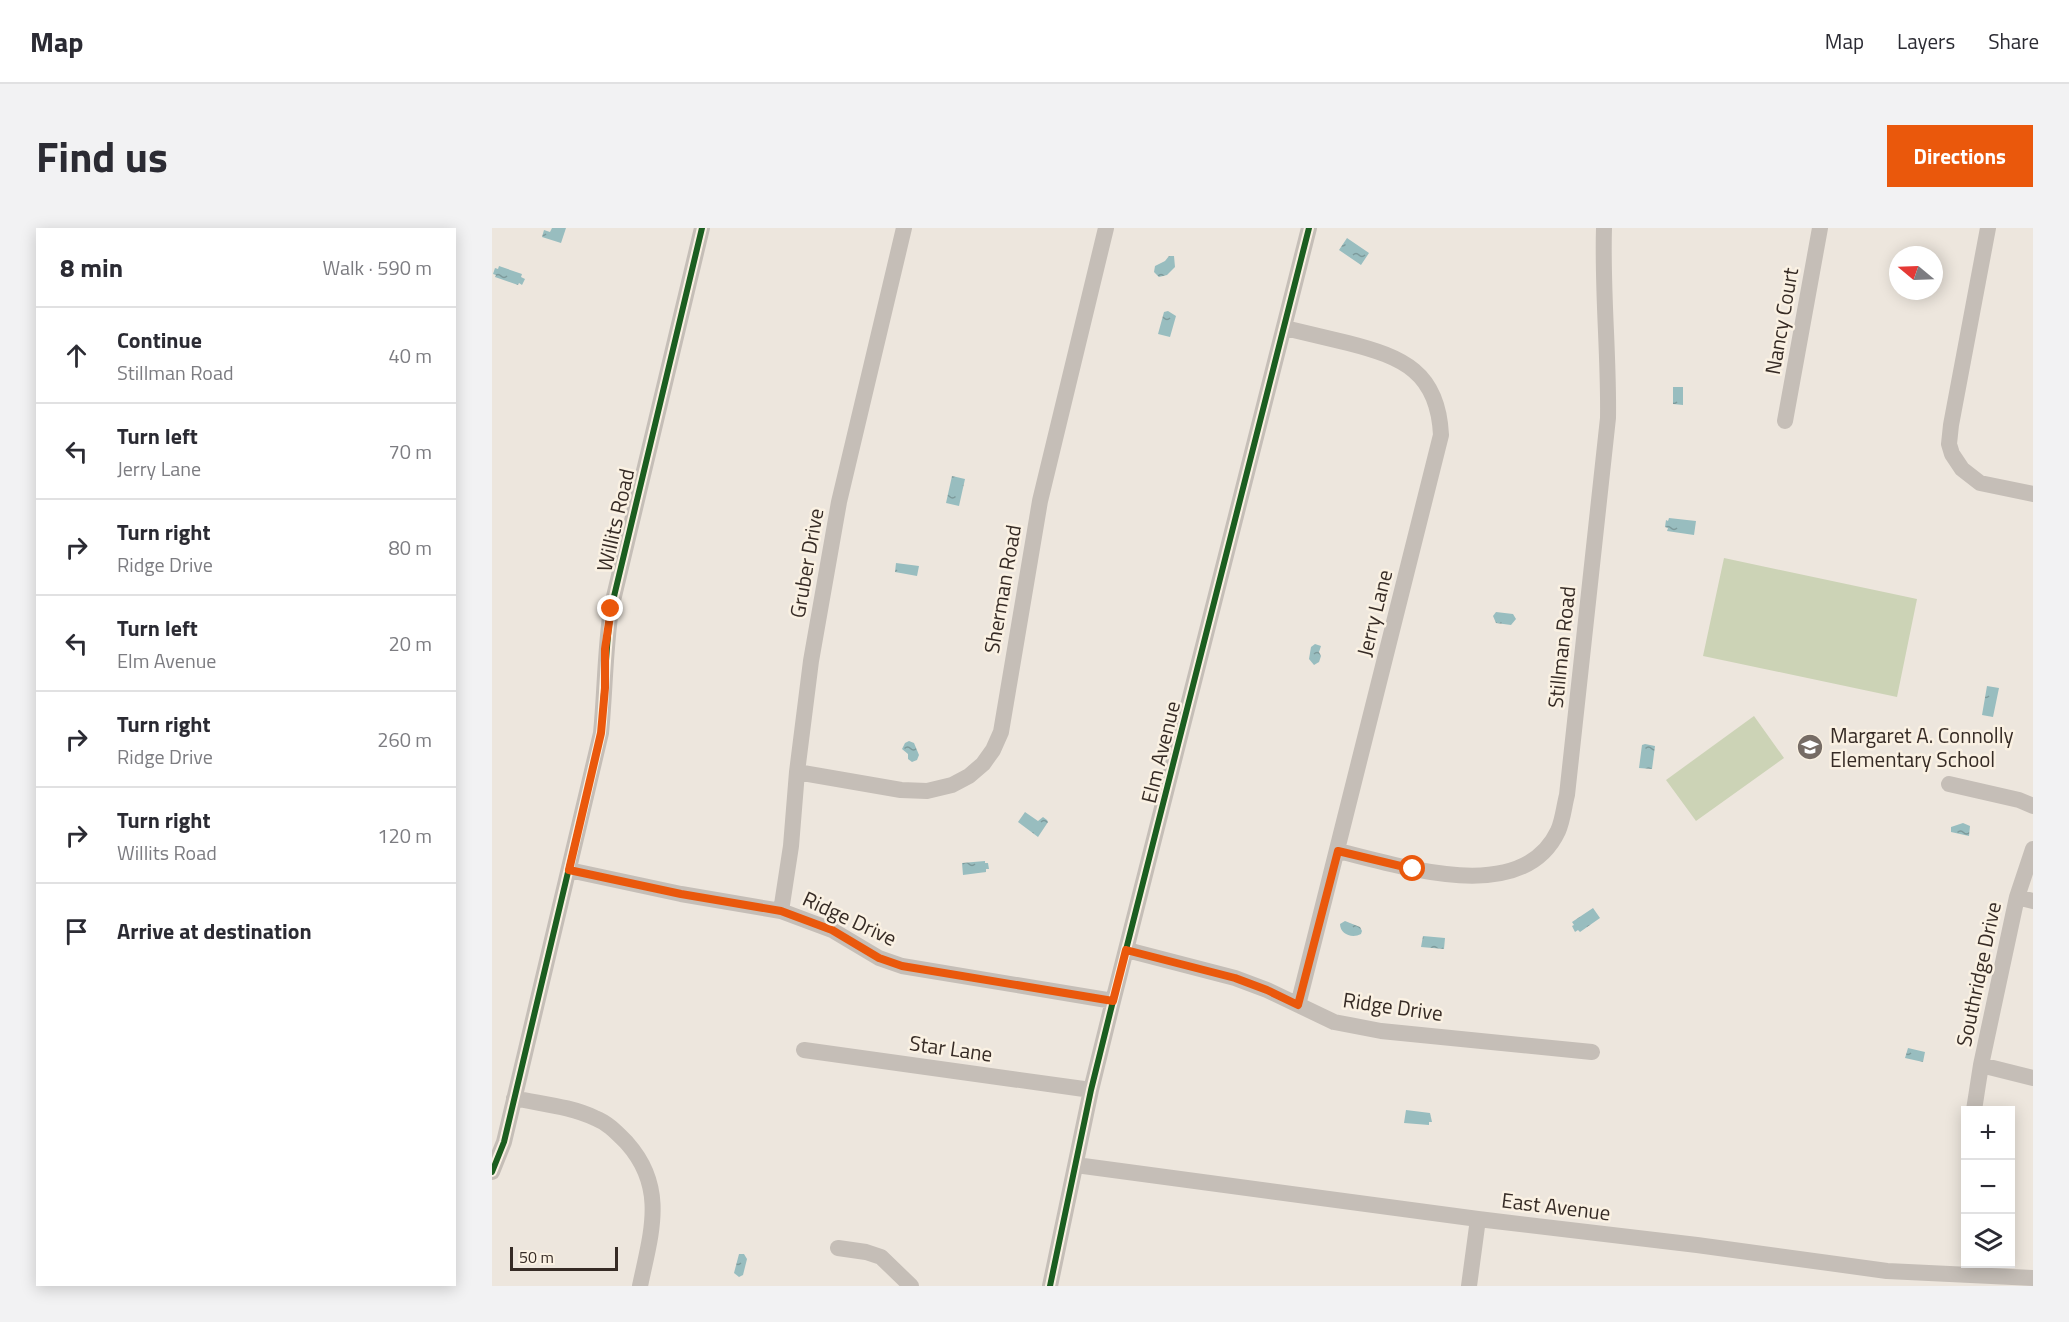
<!DOCTYPE html>
<meta charset="utf-8">
<style>
:root{--surface:#fff;--page:#f2f2f3;--text:#2b2b33;--muted:#7c7c81;--line:#e1e1e2;--accent:#ea580c}
body{margin:0;font-family:"Titillium Web",sans-serif;background:var(--page);color:var(--text)}
.controls{position:absolute;right:18px;bottom:18px;display:grid;overflow:hidden;border-radius:0px;box-shadow:0 3px 15px #0003}
.controls button{width:54px;height:54px;display:grid;place-items:center;padding:0;border:0;border-bottom:2px solid var(--line);background:var(--surface);color:var(--text);font:30px sans-serif}
.compass{position:absolute;left:1397px;top:18px;width:54px;height:54px;border-radius:50%;background:var(--surface);box-shadow:0 3px 15px #0003;rotate:289deg}
.scale{position:absolute;left:18px;bottom:15px;width:108px;box-sizing:border-box;padding-left:6px;border:3px solid #362b25;border-top:0;font-size:16px;line-height:21px;white-space:nowrap;color:#362b25;-webkit-text-stroke:4px #faf1e3;paint-order:stroke}
.stop{position:absolute;width:18px;height:18px;margin:-14px;border:4px solid #ea580c;border-radius:50%;background:#fff}
.stop.end{background:#ea580c;border-color:#fff;box-shadow:0 2px 6px #0008}
.list{margin:0;padding:0;list-style:none}
h2{display:flex;justify-content:space-between;align-items:center;height:78px;margin:0;padding:0 24px;font-size:26px}
h2 small{font-size:20px;font-weight:400;color:var(--muted)}
.list li{display:grid;grid-template-columns:39px 1fr auto;gap:18px;align-items:center;box-sizing:border-box;height:96px;padding:0 24px;border-top:2px solid var(--line)}
.list b{display:block;font-size:22px;white-space:nowrap}
.list p{margin:0;font-size:20px;white-space:nowrap;color:var(--muted)}
.list em{font-size:20px;font-style:normal;color:var(--muted)}
.icon{flex:none;width:33px;height:33px;fill:none;stroke:currentColor;stroke-width:2;stroke-linecap:round;stroke-linejoin:round}
.map{position:relative;flex:none;width:1541px;height:1058px;overflow:hidden;border-radius:0px}
header{display:flex;align-items:center;gap:36px;box-sizing:border-box;height:84px;padding:0 30px;background:var(--surface);border-bottom:2px solid var(--line)}
header strong{font-size:28px}
nav{display:flex;gap:33px;margin-inline-start:auto;font-size:21px}
.intro{display:flex;align-items:center;justify-content:space-between;box-sizing:border-box;height:144px;padding:0 36px}
h1{margin:0;font-size:42px}
.button{padding:15px 27px;border-radius:0px;background:var(--accent);color:#fff;font-size:21px;font-weight:700}
main{display:flex;gap:36px;padding:0 36px}
aside{flex:1;background:var(--surface);border-radius:0px;box-shadow:0 3px 15px #0003}
.map>svg:first-child{display:block}
.green{fill:#ccd3b6}
.water{fill:url(#water-ripples)}
.lines{fill:none;stroke-linecap:round;stroke-linejoin:round}
.street{stroke:#c5beb7;stroke-width:16}
.cycleway-casing{stroke:#faf1e3;stroke-width:10}
.cycleway{stroke:#1b5e20;stroke-width:6}
.route{stroke:#ea580c;stroke-width:8}
.labels{text-anchor:middle;dominant-baseline:central;stroke-width:5;stroke-linejoin:round;paint-order:stroke}
.street-label{font-size:21px;fill:#362b25;stroke:#faf1e3}
.poi-label{font-size:21px;fill:#362b25;stroke:#faf1e3;text-anchor:start}
</style>
<header>
<strong>Map</strong>
<nav><a>Map</a><a>Layers</a><a>Share</a></nav>
</header>
<div class="intro"><h1>Find us</h1><a class="button">Directions</a></div>
<main>
<aside>
<h2>8 min<small>Walk · 590 m</small></h2>
<ul class="list">
<li><svg class="icon" aria-label="ahead" viewBox="0 0 24 24"><path d="M12 20V5M6 11l6-6 6 6"/></svg><div><b>Continue</b><p>Stillman Road</p></div><em>40 m</em></li>
<li><svg class="icon" aria-label="left" viewBox="0 0 24 24"><path d="M17 20v-9H6M10 6l-5 5 5 5"/></svg><div><b>Turn left</b><p>Jerry Lane</p></div><em>70 m</em></li>
<li><svg class="icon" aria-label="right" viewBox="0 0 24 24"><path d="M7 20v-9h11M14 6l5 5-5 5"/></svg><div><b>Turn right</b><p>Ridge Drive</p></div><em>80 m</em></li>
<li><svg class="icon" aria-label="left" viewBox="0 0 24 24"><path d="M17 20v-9H6M10 6l-5 5 5 5"/></svg><div><b>Turn left</b><p>Elm Avenue</p></div><em>20 m</em></li>
<li><svg class="icon" aria-label="right" viewBox="0 0 24 24"><path d="M7 20v-9h11M14 6l5 5-5 5"/></svg><div><b>Turn right</b><p>Ridge Drive</p></div><em>260 m</em></li>
<li><svg class="icon" aria-label="right" viewBox="0 0 24 24"><path d="M7 20v-9h11M14 6l5 5-5 5"/></svg><div><b>Turn right</b><p>Willits Road</p></div><em>120 m</em></li>
<li><svg class="icon" aria-label="arrive" viewBox="0 0 24 24"><path d="M6 21V4h12l-3 4 3 4H6"/></svg><div><b>Arrive at destination</b></div></li>
</ul>
</aside>
<div class="map">
<svg width="1541" height="1058" viewBox="0 0 1541 1058">
<defs>
<pattern id="water-ripples" width="26" height="14" patternUnits="userSpaceOnUse" patternTransform="scale(1.5)"><rect width="26" height="14" fill="#98bdbf"/><path d="M2 4q2-2 4 0t4 0M15 11q2-2 4 0t4 0" fill="none" stroke="#7d9a9b"/></pattern>
</defs>
<rect width="100%" height="100%" fill="#ede6dd"/>
<path class="green" d="M1232,330L1425,371L1405,469L1211,428Z
M1262,488L1292,530L1204,593L1174,552Z"/>
<path class="water" d="M60,0H74L69,15L50,9L52,2L58,4Z
M855,10L877,25L869,37L847,22Z
M677,28H682L683,39L675,47L667,49L662,44L663,38L673,33Z
M7,38L30,46L29,49L33,51L30,57L27,55L26,57L3,49L4,47L1,46L3,40L6,41Z
M676,83L684,88L678,109L666,106L672,84Z
M1181,159H1191V177L1181,176Z
M460,248L473,251L467,278L454,275Z
M1177,290L1204,293L1202,307L1175,303L1176,300L1173,299L1174,292L1176,293Z
M404,335L427,338L425,348L403,344Z
M1004,384L1021,386L1024,391L1019,397L1004,395L1001,388Z
M823,416L829,418L827,424L829,428L827,434L822,437L817,431L819,419Z
M1495,458L1507,460L1501,489L1490,487Z
M417,513L422,515L427,527L425,532L420,534L416,531V526L410,521L413,515Z
M1153,516L1163,518L1160,541L1147,540L1150,517Z
M533,584L546,593L551,589L555,592L556,594L546,609L526,594Z
M1471,595L1478,598L1477,608L1459,604V599Z
M493,633V635H496L497,641H494V644L471,647L470,635Z
M1101,680L1108,690L1088,704L1086,702L1083,704L1080,698L1082,697L1080,694Z
M853,693L868,699L870,703L869,706C860,711 848,706 848,696Z
M931,708L953,710L952,721L929,719Z
M1416,820L1433,824L1431,834L1413,830Z
M914,882L938,885L940,894H937V897L912,895Z
M247,1026H252L255,1031L251,1047L247,1049L242,1045Z"/>
<g class="lines">
<path class="street" d="M1496,0L1459,197L1457,216L1460,226L1470,241L1488,255L1541,266
M793,100C814,105 835,110 856,115C911,129 946,144 949,207L806,777
M1293,193L1328,0
M305,544L409,562L435,563L460,557L477,548L491,536L501,522L509,504L548,273L614,0
M1457,556L1527,572L1541,578
M846,623C907,637 1030,680 1066,603C1071,592 1072,578 1075,567L1116,190C1117,127 1110,64 1112,0
M77,642L189,666L289,683L340,702L387,730L410,738L621,773
M1525,669L1541,673
M289,683L299,618L305,544L319,433L347,274L412,0
M635,722L743,750L775,762L842,794L889,803L1100,824
M312,822L599,862
M1489,837L1541,850
M22,870C49,876 78,878 103,890C116,895 125,905 135,915C175,960 159,1005 148,1058
M1482,882L1489,837L1525,669L1541,621
M584,937L986,991L1205,1017L1395,1043L1541,1050
M0,944L12,914L109,505C113,464 113,423 119,381L210,0
M346,1020L374,1024L389,1029L419,1058
M558,1058L599,862L621,773L817,0
M977,1058L986,991"/>
<g class="cycleway-casing">
<path id="cycleway" d="M0,944L12,914L109,505C113,464 113,423 119,381L210,0
M558,1058L599,862L621,773L817,0"/>
</g>
<use href="#cycleway" class="cycleway"/>
</g>
<g class="lines">
<path class="route" d="M119,381L113,421V460L109,505L77,642L189,666L289,683L340,702L387,730L410,738L621,773L634,722L743,750L775,762L806,777L846,623L921,641"/>
</g>
<defs>
<g id="school-disc" transform="scale(1.35)"><circle r="9.5" fill="#766c65" stroke="#faf1e3"/><path d="M0-5L7-2L0 1L-7-2ZM-4 1L0 2.5L4 1V4Q0 6-4 4Z" fill="#fff"/></g>
</defs>
<g fill-rule="evenodd">
<use href="#school-disc" x="1318" y="519"/>
</g>
<g class="labels">
<g class="street-label">
<text transform="translate(1289 93) rotate(-80)">Nancy Court</text>
<text transform="translate(123 292) rotate(-77)">Willits Road</text>
<text transform="translate(314 335) rotate(-80)">Gruber Drive</text>
<text transform="translate(510 361) rotate(-80)">Sherman Road</text>
<text transform="translate(882 385) rotate(-76)">Jerry Lane</text>
<text transform="translate(1069 419) rotate(-84)">Stillman Road</text>
<text transform="translate(668 524) rotate(-76)">Elm Avenue</text>
<text transform="translate(358 690) rotate(25)">Ridge Drive</text>
<text transform="translate(1486 746) rotate(-78)">Southridge Drive</text>
<text transform="translate(901 778) rotate(8)">Ridge Drive</text>
<text transform="translate(459 820) rotate(8)">Star Lane</text>
<text transform="translate(1064 978) rotate(7)">East Avenue</text>
</g>
<g class="poi-label">
<text x="1338" y="507">Margaret A. Connolly<tspan x="1338" dy="24">Elementary School</tspan></text>
</g>
</g>
</svg>
<div class="controls">
<button>+</button>
<button>−</button>
<button><svg class="icon" aria-label="layers" viewBox="0 0 24 24"><path d="M12 4l9 5-9 5-9-5zM3 14l9 5 9-5"/></svg></button>
</div>
<svg class="compass" viewBox="-18 -18 36 36"><path d="M0-13l5 13h-10z" fill="#e53935"/><path d="M0 13l5-13h-10z" fill="#7c7c81"/></svg>
<div class="scale">50 m</div>
<div class="stop" style="left:921px;top:641px"></div>
<div class="stop end" style="left:119px;top:381px"></div>
</div>
</main>
